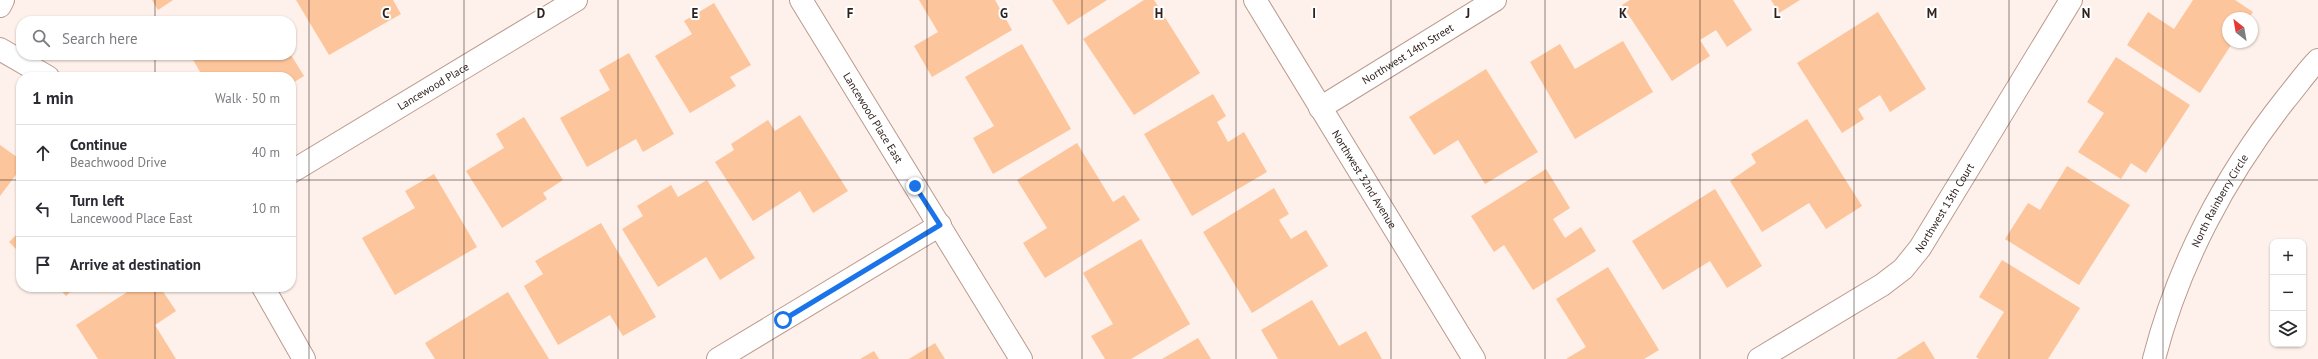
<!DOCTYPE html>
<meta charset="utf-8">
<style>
:root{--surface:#fff;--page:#f2f2f3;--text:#2b2b33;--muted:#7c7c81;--line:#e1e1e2}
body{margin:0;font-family:"PT Sans",sans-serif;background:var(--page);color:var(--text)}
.controls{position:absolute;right:12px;bottom:12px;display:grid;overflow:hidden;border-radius:8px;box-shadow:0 1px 3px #0004}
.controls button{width:36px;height:36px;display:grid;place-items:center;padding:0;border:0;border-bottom:1px solid var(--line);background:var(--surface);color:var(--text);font:20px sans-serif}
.compass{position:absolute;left:2222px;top:12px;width:36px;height:36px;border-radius:50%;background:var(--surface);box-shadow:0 1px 3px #0004;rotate:329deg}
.stop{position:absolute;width:12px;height:12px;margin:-9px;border:3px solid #1a73e8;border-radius:50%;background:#fff}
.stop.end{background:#1a73e8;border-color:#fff;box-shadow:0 1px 4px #0008}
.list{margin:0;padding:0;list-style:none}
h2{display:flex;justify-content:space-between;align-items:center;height:52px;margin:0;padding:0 16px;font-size:17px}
h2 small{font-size:13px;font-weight:400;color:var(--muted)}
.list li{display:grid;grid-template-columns:26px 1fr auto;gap:12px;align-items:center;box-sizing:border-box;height:56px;padding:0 16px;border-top:1px solid var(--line)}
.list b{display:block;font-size:15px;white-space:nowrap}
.list p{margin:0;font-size:13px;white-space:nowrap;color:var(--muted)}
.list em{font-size:13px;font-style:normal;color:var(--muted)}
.icon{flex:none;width:22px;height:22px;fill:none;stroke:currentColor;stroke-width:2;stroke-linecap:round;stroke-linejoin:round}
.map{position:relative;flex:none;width:2318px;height:359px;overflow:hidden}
.search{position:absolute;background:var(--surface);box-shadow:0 1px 3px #0004;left:16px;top:16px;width:280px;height:44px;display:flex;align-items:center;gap:10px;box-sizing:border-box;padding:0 14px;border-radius:16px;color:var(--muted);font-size:15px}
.panel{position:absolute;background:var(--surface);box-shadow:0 1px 3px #0004;left:16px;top:72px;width:280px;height:220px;border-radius:16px}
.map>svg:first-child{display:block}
.building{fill:#fdc59b}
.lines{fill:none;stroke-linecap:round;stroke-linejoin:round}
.minor-casing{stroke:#bb9a8e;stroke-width:24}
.minor{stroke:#fff;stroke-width:22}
.route{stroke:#1a73e8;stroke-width:5}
.grid{fill:none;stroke:#2f221e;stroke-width:1;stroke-opacity:0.55}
.labels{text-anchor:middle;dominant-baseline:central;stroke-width:4;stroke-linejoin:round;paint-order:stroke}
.street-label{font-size:11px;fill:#2f221e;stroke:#fff}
.grid-label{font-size:13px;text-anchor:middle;font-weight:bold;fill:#2f221e;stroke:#fff;stroke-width:4;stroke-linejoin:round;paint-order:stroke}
</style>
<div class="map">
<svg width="2318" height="359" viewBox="0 0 2318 359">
<rect width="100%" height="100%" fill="#fef0ea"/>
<path class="building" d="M152,0H173L158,10Z
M296,0H393L401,14L329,55Z
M919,0H995L1012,30L932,77L914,46L938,32Z
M1052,0H1107L1068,25Z
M1144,0H1154L1200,73L1134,115L1083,39Z
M1630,0H1733L1752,30L1727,47L1716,30L1700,40L1710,56L1672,81L1622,5Z
M1771,0H1800L1779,13Z
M2193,0H2235L2253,12L2249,18H2228V42H2233L2200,93L2127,45L2148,12L2174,29Z
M714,3L751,65L730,77L736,86L690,113L655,56L692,34L684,21Z
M1878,12L1926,89L1890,112L1880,95L1858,109L1864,119L1842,133L1797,63Z
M1623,41L1653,92L1575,139L1530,62L1560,44L1575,69Z
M1022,44L1071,129L993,174L973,138L994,126L965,77Z
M629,53L674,134L643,152L636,139L587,167L560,118L610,90L599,70Z
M197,55H291L304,76L291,84V77H203L192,58Z
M2116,57L2190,105L2146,173L2131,163L2121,179L2078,152L2104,113L2087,102Z
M1486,69L1538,152L1485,184L1458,140L1434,155L1409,117Z
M1213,94L1226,116L1217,122L1228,142L1244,132L1267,172L1192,216L1144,134Z
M800,115L848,191L813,213L800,191L753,221L715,162L734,150L731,144L768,120L775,131Z
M524,117L563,180L543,193L547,199L502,228L466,171L504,148L496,134Z
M1807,119L1862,206L1826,229L1809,203L1762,232L1730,181L1756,163L1751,154Z
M1077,143L1113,202L1124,195L1140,220L1045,278L1023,243L1047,228L1017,180Z
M0,145L21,160V168L0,196Z
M2067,166L2130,205L2079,285L2005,239L2028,203L2040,210Z
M1546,169L1570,208L1553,219L1565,238L1581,227L1596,251L1533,290L1504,245L1494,252L1471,216Z
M434,174L477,247L395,295L362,238L415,208L405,191Z
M707,180L755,258L720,280L706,257L658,287L622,229L643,216L637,206L671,185L678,197Z
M1274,188L1289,214L1279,220L1291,239L1306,230L1328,266L1252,313L1203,232Z
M1715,189L1762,266L1727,288L1710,261L1663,290L1632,241Z
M601,223L656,317L623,336L610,315L558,345L524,286L543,274L535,261Z
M21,230V254L9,242Z
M1141,239L1190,324L1131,359H1105L1091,336L1113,324L1083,273Z
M2002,260L2080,308L2048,359H1979L1976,357L2004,312L1979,297Z
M1608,267L1659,350L1644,359H1566L1586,347L1556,299Z
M58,287H75L66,296Z
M135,287H160L176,311L155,325L176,359H98L76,325Z
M508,292L549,359H435L425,343Z
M1312,300L1339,346L1366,331L1382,359H1278L1261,330Z
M1198,338L1211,359H1162Z
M1924,341L1935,359H1896Z
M935,343L945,359H909Z
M874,351L879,359H860Z"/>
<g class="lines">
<g class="minor-casing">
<g id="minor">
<path id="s1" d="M801,0L1021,359"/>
<path id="s2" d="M1255,0L1474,359"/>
<path d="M0,6L3,0"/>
<path d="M0,49L48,77"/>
<path id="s3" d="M1320,108L1495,0"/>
<path id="s4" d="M291,172L576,0"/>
<path d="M263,287L304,359"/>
<path d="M718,359L940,225"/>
<path id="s5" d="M1759,359L1882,285L1903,269L1920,248L2071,0"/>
<path id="s6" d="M2154,359C2178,265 2225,176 2285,100C2296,87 2306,72 2318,60"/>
</g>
</g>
<use href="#minor" class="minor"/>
</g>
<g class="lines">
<path class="route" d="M783,320L940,225L915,186"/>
</g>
<path class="grid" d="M155,0V21M309,0V359M464,0V359M618,0V359M773,0V359M927,0V359M1082,0V359M1236,0V359M1391,0V359M1545,0V359M1700,0V359M1854,0V359M2009,0V359M2163,0V359M155,55V77M0,180H21M291,180H2318M155,287V359"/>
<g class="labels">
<g class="street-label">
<text stroke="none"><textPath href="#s3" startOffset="103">Northwest 14th Street</textPath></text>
<text stroke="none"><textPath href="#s4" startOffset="166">Lancewood Place</textPath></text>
<text stroke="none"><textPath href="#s1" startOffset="138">Lancewood Place East</textPath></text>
<text stroke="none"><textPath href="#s2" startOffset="210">Northwest 32nd Avenue</textPath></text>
<text stroke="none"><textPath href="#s6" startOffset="172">North Rainberry Circle</textPath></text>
<text stroke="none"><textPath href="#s5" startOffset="244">Northwest 13th Court</textPath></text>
</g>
</g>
<g class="grid-label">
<text x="386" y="18">C</text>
<text x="541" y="18">D</text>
<text x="695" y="18">E</text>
<text x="850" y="18">F</text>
<text x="1004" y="18">G</text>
<text x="1159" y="18">H</text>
<text x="1314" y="18">I</text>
<text x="1468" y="18">J</text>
<text x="1623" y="18">K</text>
<text x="1777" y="18">L</text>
<text x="1932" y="18">M</text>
<text x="2086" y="18">N</text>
</g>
</svg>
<div class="controls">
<button>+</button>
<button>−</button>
<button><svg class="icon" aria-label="layers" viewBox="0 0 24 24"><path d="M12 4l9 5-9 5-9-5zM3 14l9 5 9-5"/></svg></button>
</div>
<svg class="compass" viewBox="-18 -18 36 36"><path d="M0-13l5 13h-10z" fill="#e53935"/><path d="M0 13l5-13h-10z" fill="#7c7c81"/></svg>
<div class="stop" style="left:783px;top:320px"></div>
<div class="stop end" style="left:915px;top:186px"></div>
<div class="search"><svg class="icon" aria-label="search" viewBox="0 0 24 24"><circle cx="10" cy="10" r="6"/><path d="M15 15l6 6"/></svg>Search here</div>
<section class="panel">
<h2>1 min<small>Walk · 50 m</small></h2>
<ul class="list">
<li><svg class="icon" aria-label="ahead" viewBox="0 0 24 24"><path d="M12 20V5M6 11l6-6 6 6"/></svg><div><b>Continue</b><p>Beachwood Drive</p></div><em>40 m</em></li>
<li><svg class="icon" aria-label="left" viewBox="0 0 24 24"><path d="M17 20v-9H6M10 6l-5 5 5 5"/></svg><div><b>Turn left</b><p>Lancewood Place East</p></div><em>10 m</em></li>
<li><svg class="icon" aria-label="arrive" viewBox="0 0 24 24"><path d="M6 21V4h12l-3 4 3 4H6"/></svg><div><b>Arrive at destination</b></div></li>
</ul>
</section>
</div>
